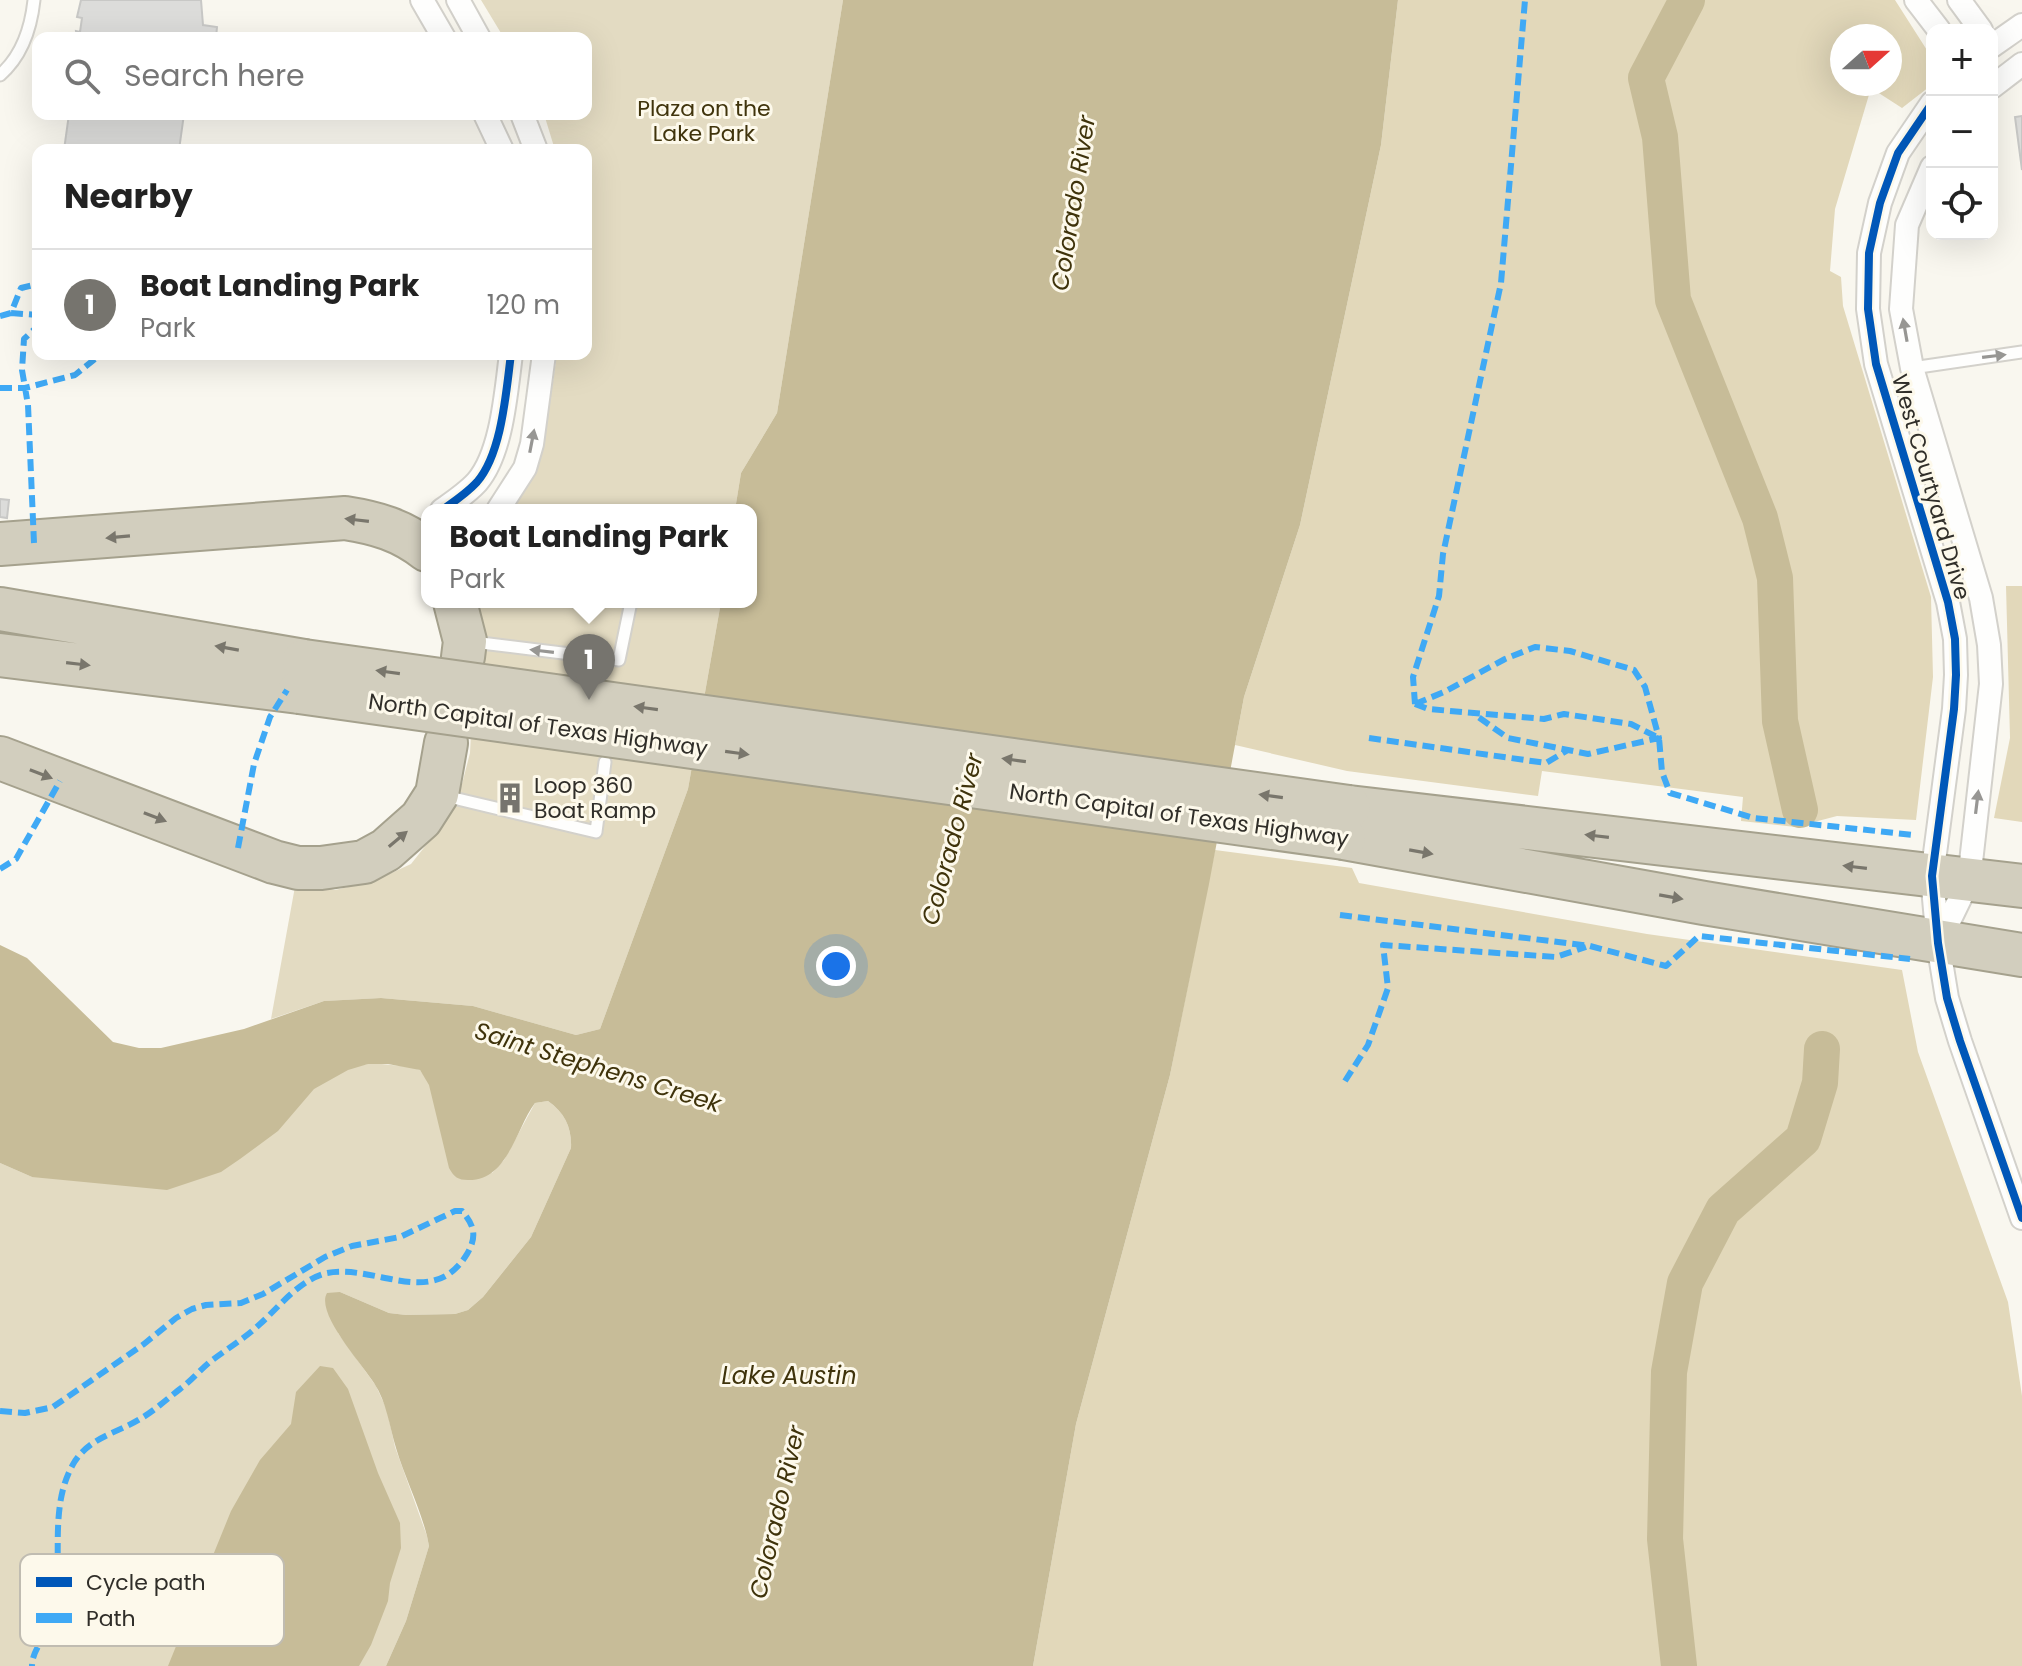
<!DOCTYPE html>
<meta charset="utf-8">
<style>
:root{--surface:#fff;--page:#f6f6f6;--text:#222;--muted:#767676;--line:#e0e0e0;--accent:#76746e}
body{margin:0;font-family:Poppins,sans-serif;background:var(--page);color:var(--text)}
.controls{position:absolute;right:24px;top:24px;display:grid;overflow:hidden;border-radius:16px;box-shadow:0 8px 32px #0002}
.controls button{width:72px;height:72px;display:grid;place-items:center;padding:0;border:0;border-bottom:2px solid var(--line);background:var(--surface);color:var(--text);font:40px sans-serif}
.compass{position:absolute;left:1830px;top:24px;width:72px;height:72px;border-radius:50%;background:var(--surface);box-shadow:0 8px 32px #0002;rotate:69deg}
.you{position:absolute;left:836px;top:966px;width:28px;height:28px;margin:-20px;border:6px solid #fff;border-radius:50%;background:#1a73e8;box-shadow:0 0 0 12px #1a73e833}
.badge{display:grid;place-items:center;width:52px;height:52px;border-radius:50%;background:var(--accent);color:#fff;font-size:26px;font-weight:700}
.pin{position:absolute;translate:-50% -66px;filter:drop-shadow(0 2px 4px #0008)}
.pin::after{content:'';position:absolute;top:42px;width:28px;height:24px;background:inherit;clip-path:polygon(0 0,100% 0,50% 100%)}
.popup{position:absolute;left:421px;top:504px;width:336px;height:104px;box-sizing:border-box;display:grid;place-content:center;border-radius:16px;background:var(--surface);filter:drop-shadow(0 2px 6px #0005);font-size:26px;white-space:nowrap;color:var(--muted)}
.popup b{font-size:30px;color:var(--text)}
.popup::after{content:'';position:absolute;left:50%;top:100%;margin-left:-16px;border:16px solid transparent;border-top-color:var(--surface)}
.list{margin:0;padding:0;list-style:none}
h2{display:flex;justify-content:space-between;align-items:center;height:104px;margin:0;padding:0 32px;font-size:34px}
h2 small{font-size:26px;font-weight:400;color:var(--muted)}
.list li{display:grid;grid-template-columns:52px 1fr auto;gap:24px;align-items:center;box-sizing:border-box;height:112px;padding:0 32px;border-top:2px solid var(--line)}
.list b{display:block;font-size:30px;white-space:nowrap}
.list p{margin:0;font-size:26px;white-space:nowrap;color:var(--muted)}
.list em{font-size:26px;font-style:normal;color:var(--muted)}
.icon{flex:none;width:44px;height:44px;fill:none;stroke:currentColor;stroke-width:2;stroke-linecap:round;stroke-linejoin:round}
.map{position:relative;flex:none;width:2022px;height:1666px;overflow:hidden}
.search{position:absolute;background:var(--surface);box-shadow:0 8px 32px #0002;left:32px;top:32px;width:560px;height:88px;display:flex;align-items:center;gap:20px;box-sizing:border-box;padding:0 28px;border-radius:16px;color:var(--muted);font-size:30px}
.panel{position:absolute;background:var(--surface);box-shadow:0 8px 32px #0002;left:32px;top:144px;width:560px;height:216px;border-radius:16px}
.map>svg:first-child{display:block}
.green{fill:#e3dbc2}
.forest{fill:#e2d8ba;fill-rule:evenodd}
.water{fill:#c7bc98}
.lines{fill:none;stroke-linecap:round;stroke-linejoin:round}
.river{stroke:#c7bc98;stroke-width:36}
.building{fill:#dcdcda;stroke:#c8c8c6;stroke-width:2}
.lane-casing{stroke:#d3d1cb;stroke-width:15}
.street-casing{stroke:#d3d1cb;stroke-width:26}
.highway-casing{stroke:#a5a18d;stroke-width:46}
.lane{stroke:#fefefd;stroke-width:11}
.street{stroke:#fefefd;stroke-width:22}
.highway{stroke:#d2cebe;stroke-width:42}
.highway-bridge-casing{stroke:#a5a18d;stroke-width:46;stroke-linecap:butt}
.highway-bridge{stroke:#d2cebe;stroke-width:42}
.quiet{stroke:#3fa9f5;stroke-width:6;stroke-dasharray:12 6;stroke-linecap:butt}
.cycleway-casing{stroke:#fdf9eb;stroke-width:13}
.cycleway{stroke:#0057b8;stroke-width:8}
.oneway{fill:#979693}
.oneway2{fill:#79766c}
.labels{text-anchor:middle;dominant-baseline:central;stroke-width:6;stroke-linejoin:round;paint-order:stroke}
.park-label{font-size:22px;fill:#40340c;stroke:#fdf9eb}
.street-label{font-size:22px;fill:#302e29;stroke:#fdf9eb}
.poi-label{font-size:22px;fill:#302e29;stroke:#fdf9eb;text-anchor:start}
.water-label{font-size:24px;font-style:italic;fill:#3f330b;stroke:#fdf9eb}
.key{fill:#fdf9eb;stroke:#c0bcb1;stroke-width:2}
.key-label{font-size:22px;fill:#302e29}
</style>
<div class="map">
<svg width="2022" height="1666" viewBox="0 0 2022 1666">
<rect width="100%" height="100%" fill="#f9f7ef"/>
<path class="green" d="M481,0H843L777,413L741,473L735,510H512C543,463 549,408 557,354H586V150H555L544,114H586V38H504Z
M478,602H721L688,789L600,1029L576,1035L473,1006L381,998L324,1001L271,1019L296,881L335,890L374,881L411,864L442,825L462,784L470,753Z
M372,1063L411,1067L420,1070L492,1173L504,1160L535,1103L548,1101C565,1113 572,1128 571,1148L531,1237L483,1297L468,1310L455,1314L406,1315L389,1313L340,1292L338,1333L376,1386L387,1410L395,1447L427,1536L429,1546L406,1621L386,1666H0V1163L32,1177L312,1088L349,1068Z"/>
<path class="forest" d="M1398,0H1895L1932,58L1929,87L1902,108L1871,88L1835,209L1830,271L1841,277L1843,306L1931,597L1933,677L1916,820L1837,816L1795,827L1741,821L1743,797L1542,771L1538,796L1347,771L1235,745L1244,697L1300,525L1381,145ZM1842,36H1890V84H1842Z
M2006,586H2022V822L1994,818L2010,738Z
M1215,850L1352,868L1359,883L1647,934L1902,970L1918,1052L2008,1302L2022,1396V1666H1033L1076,1424L1170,1075Z"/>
<path class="water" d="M843,0H1398L1381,145L1300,525L1244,697L1209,884L1170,1075L1076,1424L1033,1666H386L406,1621L429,1546L427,1536C419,1505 405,1478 396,1448C389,1425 387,1403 374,1383C363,1365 315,1313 327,1293L340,1292L389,1313L406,1315L455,1314L468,1310L483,1297L531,1237L571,1148C572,1128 565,1113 548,1101L535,1103C516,1128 508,1181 468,1180C458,1180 454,1177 449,1168L429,1085L420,1070L388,1064H368L348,1070L314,1089L278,1131L240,1159L221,1172L167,1190L32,1177L0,1163V945L27,958L113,1042L139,1048H161L244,1029L324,1001L381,998L473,1006L576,1035L600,1029L688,789L721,602H751V510H735L741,473L777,413Z
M320,1366L333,1368L348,1389L378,1473L400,1523L401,1548L390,1583L388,1601L371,1645L359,1666H168L231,1511L260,1460L291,1424L296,1392Z"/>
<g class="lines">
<path class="river" d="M1687,0L1646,78L1660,137L1673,300L1760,518L1775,578L1780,721L1800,810
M1679,1666L1665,1539L1669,1372L1685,1283L1723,1210L1803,1139L1820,1083L1822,1049"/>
</g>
<path class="building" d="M81,0H201L203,25L217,27L216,38H77L76,31L80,32L82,18L77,17Z
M69,114H184L179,150H64Z
M2022,116V170L2015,117Z
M0,499L9,500L7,518L0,517Z
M505,791L518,793V804L501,803Z"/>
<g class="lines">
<g class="lane-casing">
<path id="lane" d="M0,75C22,56 31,28 34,0
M1912,368L2022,352
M473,642L619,660L631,602
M445,796L596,832L605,762"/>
</g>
<g class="street-casing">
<path id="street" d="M422,0L444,38
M458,0L479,38
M1916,0L1939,30
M1959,0L1981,30
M1992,46L2022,25
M1992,87L2022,64
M1932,103L1898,153L1880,203L1869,253L1868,309L1876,364L1948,602L1955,639L1956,675L1954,709L1932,876L1938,943L1947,998L1960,1041L2022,1218
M485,114L502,150
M522,114L536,150
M1932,167L1907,225L1901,309L1912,368L1981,598L1989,645L1991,684L1969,880L1939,942
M442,510C455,501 467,493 477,482C502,453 506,392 511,354
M498,510L525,468L532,444L544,354"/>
</g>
<g class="highway-casing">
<path id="highway" d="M0,544L345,518C377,523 401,530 427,550
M455,602L465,641L463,657
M0,609L304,661
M0,655L299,692
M0,758L274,862L298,868H321L364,862L386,850L421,819L437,794L446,743
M1349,807L2022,886
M1344,838L1704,903L2022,955"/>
</g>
<use href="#lane" class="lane"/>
<use href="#street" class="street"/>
<use href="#highway" class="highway"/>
<g class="highway-bridge-casing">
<path id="highway-bridge" d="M304,661L1349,807
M299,692L1344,838"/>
</g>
<use href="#highway-bridge" class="highway-bridge"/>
<path class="quiet" d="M11,313L38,315
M0,316L11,313L21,288L38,284
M0,388H25L75,375L101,354
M34,543L28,405L22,370L24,339L38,326
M1415,704L1413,677L1439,596L1443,554L1501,283L1525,0
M1415,704L1428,709L1544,719L1564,714L1631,724L1659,738L1662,772L1670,793L1754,818L1914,835
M1415,704L1444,692L1505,659L1535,647L1570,651L1634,670L1645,687L1659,738L1588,754L1508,738L1474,714
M1369,738L1546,763L1568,750
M238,848L254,764L270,717L287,690
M0,869L16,859L60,781
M1340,915L1590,946L1666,966L1699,936L1910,959
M1345,1081L1368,1045L1388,988L1383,945L1556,957L1586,947
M0,1411L25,1413L53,1407L144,1344L176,1318L192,1309L206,1305L241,1303L263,1294L325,1257L352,1246L400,1237L455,1211H462C475,1226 477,1237 467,1254C433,1310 377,1264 327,1273C300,1279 279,1307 260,1324C245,1338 227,1349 211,1361C200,1370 191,1381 180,1389C167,1399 154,1411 140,1419C117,1433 91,1437 75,1461C45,1509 67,1571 51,1622C46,1637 32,1650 32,1666"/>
<g class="cycleway-casing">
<path id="cycleway" d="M1932,103L1898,153L1880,203L1869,253L1868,309L1876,364L1948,602L1955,639L1956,675L1954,709L1932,876L1938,943L1947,998L1960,1041L2022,1218
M442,510C455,501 467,493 477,482C502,453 506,392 511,354"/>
</g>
<use href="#cycleway" class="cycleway"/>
</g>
<defs><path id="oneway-solid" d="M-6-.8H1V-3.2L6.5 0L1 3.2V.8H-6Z" transform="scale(2)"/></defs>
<g class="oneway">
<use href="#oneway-solid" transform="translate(1905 330) rotate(-100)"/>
<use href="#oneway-solid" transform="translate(1994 356) rotate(-7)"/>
<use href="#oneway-solid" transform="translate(532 441) rotate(-79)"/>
<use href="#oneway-solid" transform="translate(542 651) rotate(-173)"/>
<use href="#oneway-solid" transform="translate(1977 802) rotate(-83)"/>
</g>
<g class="oneway2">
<use href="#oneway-solid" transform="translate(357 520) rotate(-173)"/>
<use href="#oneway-solid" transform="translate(118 537) rotate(175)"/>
<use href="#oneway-solid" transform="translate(227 648) rotate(-170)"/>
<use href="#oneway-solid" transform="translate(78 664) rotate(7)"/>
<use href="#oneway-solid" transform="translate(388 672) rotate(-172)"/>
<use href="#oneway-solid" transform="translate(646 708) rotate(-172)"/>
<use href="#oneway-solid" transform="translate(737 753) rotate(8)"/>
<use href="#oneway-solid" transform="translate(1014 760) rotate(-172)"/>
<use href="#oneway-solid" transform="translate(41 774) rotate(21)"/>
<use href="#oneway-solid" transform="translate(1271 796) rotate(-172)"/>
<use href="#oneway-solid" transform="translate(155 817) rotate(21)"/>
<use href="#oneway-solid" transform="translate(1597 836) rotate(-173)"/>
<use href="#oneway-solid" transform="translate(398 839) rotate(-40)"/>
<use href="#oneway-solid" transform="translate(1421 852) rotate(10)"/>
<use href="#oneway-solid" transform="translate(1855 867) rotate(-173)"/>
<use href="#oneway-solid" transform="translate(1671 897) rotate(10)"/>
</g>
<defs>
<g id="building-bare" transform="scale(2.4)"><path d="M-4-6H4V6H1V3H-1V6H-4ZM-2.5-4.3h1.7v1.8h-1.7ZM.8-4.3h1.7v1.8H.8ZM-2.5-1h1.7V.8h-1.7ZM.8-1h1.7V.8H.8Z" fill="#76746e" stroke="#fdf9eb" stroke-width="2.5" paint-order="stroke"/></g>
</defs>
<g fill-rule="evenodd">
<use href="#building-bare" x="510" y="798"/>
</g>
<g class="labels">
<g class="park-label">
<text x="704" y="108">Plaza on the<tspan x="704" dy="25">Lake Park</tspan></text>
</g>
<g class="street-label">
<text transform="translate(1931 487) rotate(74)">West Courtyard Drive</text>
<text transform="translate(538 725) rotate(8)">North Capital of Texas Highway</text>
<text transform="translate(1179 815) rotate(8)">North Capital of Texas Highway</text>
</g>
<g class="poi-label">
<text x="534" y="785">Loop 360<tspan x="534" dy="25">Boat Ramp</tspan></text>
</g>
<g class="water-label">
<text transform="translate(1073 203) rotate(-81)">Colorado River</text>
<text transform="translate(952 839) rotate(-75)">Colorado River</text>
<text transform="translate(598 1067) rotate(17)">Saint Stephens Creek</text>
<text x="789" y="1375">Lake Austin</text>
<text transform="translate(777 1512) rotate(-77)">Colorado River</text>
</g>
</g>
<rect x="20" y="1554" width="264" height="92" rx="12" class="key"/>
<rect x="36" y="1577" width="36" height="10" fill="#0057b8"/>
<rect x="36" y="1613" width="36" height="10" fill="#3fa9f5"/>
<g class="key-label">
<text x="86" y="1590">Cycle path</text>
<text x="86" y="1626">Path</text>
</g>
</svg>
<div class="controls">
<button>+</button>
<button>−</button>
<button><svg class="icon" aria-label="locate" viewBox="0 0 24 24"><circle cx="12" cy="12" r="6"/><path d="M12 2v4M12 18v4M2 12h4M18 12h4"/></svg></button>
</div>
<svg class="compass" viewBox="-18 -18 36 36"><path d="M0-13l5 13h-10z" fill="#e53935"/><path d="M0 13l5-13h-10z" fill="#767676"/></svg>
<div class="you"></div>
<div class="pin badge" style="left:589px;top:700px">1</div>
<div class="popup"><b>Boat Landing Park</b>Park</div>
<div class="search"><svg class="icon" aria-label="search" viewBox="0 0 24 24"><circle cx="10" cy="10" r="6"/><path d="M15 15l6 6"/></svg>Search here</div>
<section class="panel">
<h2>Nearby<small></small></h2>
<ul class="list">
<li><span class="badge">1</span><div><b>Boat Landing Park</b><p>Park</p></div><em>120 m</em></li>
</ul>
</section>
</div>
